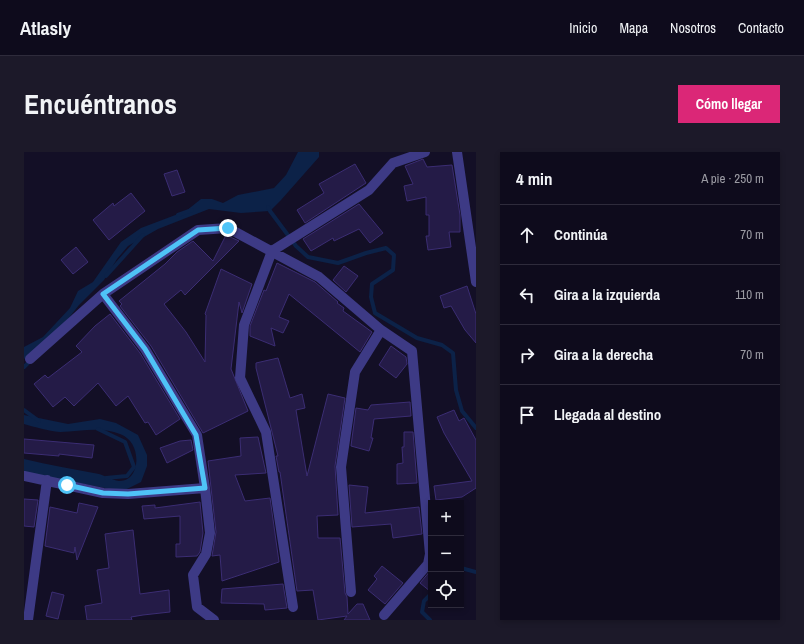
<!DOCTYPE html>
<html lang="es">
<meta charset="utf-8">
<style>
:root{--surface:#0e0b1c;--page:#1c1929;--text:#f1f3f6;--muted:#9b9ba3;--line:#2e2b3b;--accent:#db2777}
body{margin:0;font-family:"Archivo Narrow",sans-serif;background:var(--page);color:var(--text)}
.controls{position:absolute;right:12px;bottom:12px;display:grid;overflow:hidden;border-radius:0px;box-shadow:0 2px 6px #0003}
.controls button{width:36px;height:36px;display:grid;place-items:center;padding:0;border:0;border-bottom:1px solid var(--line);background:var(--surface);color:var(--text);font:20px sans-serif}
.stop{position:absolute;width:12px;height:12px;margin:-9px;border:3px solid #4fc3f7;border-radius:50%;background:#fff}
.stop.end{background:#4fc3f7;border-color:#fff;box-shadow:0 1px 4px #0008}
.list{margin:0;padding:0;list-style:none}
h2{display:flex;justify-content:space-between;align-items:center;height:52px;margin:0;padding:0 16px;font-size:17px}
h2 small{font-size:13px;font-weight:400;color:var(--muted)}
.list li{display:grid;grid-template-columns:26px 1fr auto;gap:12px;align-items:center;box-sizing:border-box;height:60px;padding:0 16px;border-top:1px solid var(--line)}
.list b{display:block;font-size:15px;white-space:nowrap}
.list em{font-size:13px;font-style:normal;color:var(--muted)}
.icon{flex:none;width:22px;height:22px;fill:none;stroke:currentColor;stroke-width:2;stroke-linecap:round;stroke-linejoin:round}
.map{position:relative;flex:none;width:452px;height:468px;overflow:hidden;border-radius:0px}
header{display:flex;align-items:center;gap:24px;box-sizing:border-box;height:56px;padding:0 20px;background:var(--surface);border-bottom:1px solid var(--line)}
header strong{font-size:19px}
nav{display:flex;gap:22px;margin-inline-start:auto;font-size:14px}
.intro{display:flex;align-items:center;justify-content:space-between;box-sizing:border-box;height:96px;padding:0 24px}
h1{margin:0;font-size:28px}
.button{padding:10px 18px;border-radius:0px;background:var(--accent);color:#fff;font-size:14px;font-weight:700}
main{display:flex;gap:24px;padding:0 24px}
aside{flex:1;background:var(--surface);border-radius:0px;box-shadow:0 2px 6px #0003}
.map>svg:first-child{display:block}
.water{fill:#0c2248}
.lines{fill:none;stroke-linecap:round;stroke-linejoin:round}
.stream{stroke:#0c2248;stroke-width:4}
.building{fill:#241b47;stroke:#3b2d73}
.minor{stroke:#3d3a85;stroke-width:10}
.route{stroke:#4fc3f7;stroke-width:5}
</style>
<header>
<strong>Atlasly</strong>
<nav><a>Inicio</a><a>Mapa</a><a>Nosotros</a><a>Contacto</a></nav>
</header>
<div class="intro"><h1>Encuéntranos</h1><a class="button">Cómo llegar</a></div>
<main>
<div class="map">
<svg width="452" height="468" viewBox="0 0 452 468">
<rect width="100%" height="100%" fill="#130f26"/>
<path class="water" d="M274,0H295V5L257,48L246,59L217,61L185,57L134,77L104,94L93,107L80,128L55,153L33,181L0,207V195L19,185L46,156L54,139L69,130L97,90L117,76L162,59L177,47H188L199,51L214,43L250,36L262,23Z
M0,263L44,272L76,267L92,271L114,283L123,303V314L117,330L101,338L81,336L0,320V307C25,313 50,317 75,322C81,324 88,328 95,329C117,330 119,290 96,282C76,274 56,280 36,280C24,279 11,275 0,272Z"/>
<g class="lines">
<path class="stream" d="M244,55L246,59L272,94L284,105L314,111L342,101L362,96L370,103L369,118L348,132L347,145L351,161L393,186L418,193L429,201L432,238L438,259L452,276
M154,63L168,58
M82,124L119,83
M0,215L7,208
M0,258L15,269
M74,277L101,290L110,315L103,324L82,326
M437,416L452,420
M406,468L398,460L400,449L407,442"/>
</g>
<path class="building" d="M399,7L403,15L428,13L436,63V80H425L427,95L404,98L402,84H405V63H402V45L383,49L380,34L389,32L381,14Z
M331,12L342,31L281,71L273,58L300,41L295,32Z
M153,18L161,40L148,44L140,22Z
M107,41L121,59L85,88L69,68L89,51L90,54Z
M335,52L359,81L346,91L335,77L310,89L309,86L287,99L279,87Z
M202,83L215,89L161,143L157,138L140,152L162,180L181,210L182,163L181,162L197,117L228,132L218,161L215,150L207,217L224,259L179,281L127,194L96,154L98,152L95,149L141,112L153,100L169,89L189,109Z
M52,95L64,110L49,122L37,108Z
M253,111L291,130L314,150L313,151L320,156L319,159L348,180L336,200L265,142L255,165L265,169L259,181L247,176L251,194L226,184V174L240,138L242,139Z
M320,114L334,124L322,140L309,128Z
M443,134L452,162V191L441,178L427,154L420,156L416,144Z
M86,162L116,201L156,267L132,283L124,270L121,271L104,244L92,254L74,231L50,254L41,245L29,255L10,232L21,223L24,226L58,200L52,194L71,174Z
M367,194L382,205L383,212L372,226L355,213Z
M254,206L266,246L278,242L281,256L272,258L283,324L304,242L321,246L311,314L314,363L293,364L294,386H316L321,441L323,445L324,462L333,452H339L346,468H320L323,464L294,468L289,438L273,439L256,320H255L252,304H254L232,216V211Z
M386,250L387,264L350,267L347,286H349L345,299L327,294L332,256L344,258L347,253Z
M430,258L435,269L440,266L452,288V336L438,345L412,348L410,334L448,329L420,281L413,265Z
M380,280H389L393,331L373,332V312L379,311L378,295H380Z
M234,285L242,321L211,323L221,349L246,346L255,410L198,429L196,403L188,404L192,380L184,309L217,304L216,286Z
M0,287L70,293L68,306L35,302V304L0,301Z
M167,288L169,298L143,311L136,296L156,289Z
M325,333L344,335L341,361L395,355L398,382L369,386L367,372L328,375Z
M0,347L14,348L10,375L0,374Z
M176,350L179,381L176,400L173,404L152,405V392H156V364L120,367L118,354L131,353V356Z
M55,351L74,355L53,408L51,395L50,401L21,394L26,355L53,361Z
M109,378L116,442L145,438L146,460L119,463L107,465L108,468H63L61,454L78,451L73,418L85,416L81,382Z
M358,414L379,431L361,452L344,438L353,427L350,424Z
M407,418V440L396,431Z
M259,432L263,456L241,458L240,452L197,451L198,437Z
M28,440L40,443L34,467L22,464Z"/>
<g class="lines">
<path class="minor" d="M433,0L452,130
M79,142L121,197L173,283L181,336L186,381L182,402L169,423L173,455L190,468
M6,207L79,142L174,78L204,76L295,125L357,178L388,199L406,402L404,412L360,463
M0,324L79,341L104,342L181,336
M327,440L317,315L331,220L357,178
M269,455L242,280L216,226L220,173L248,99L345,38L369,11L401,0
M4,468L23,328"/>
</g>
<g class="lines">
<path class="route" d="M43,333L79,341L104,342L181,336L172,283L121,197L79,142L174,78L204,76"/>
</g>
</svg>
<div class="controls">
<button>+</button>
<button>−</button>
<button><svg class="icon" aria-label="locate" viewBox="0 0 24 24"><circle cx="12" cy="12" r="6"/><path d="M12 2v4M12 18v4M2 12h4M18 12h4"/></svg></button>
</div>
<div class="stop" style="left:43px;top:333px"></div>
<div class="stop end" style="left:204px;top:76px"></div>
</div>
<aside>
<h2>4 min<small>A pie · 250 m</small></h2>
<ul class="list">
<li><svg class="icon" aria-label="ahead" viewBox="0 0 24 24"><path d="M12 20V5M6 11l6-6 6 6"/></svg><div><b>Continúa</b></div><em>70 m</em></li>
<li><svg class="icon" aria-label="left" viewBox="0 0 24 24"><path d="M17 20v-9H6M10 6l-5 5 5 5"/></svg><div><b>Gira a la izquierda</b></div><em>110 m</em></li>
<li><svg class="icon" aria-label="right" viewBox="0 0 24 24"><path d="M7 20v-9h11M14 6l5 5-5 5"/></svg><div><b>Gira a la derecha</b></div><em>70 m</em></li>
<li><svg class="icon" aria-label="arrive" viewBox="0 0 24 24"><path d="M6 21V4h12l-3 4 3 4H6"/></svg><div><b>Llegada al destino</b></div></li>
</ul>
</aside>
</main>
